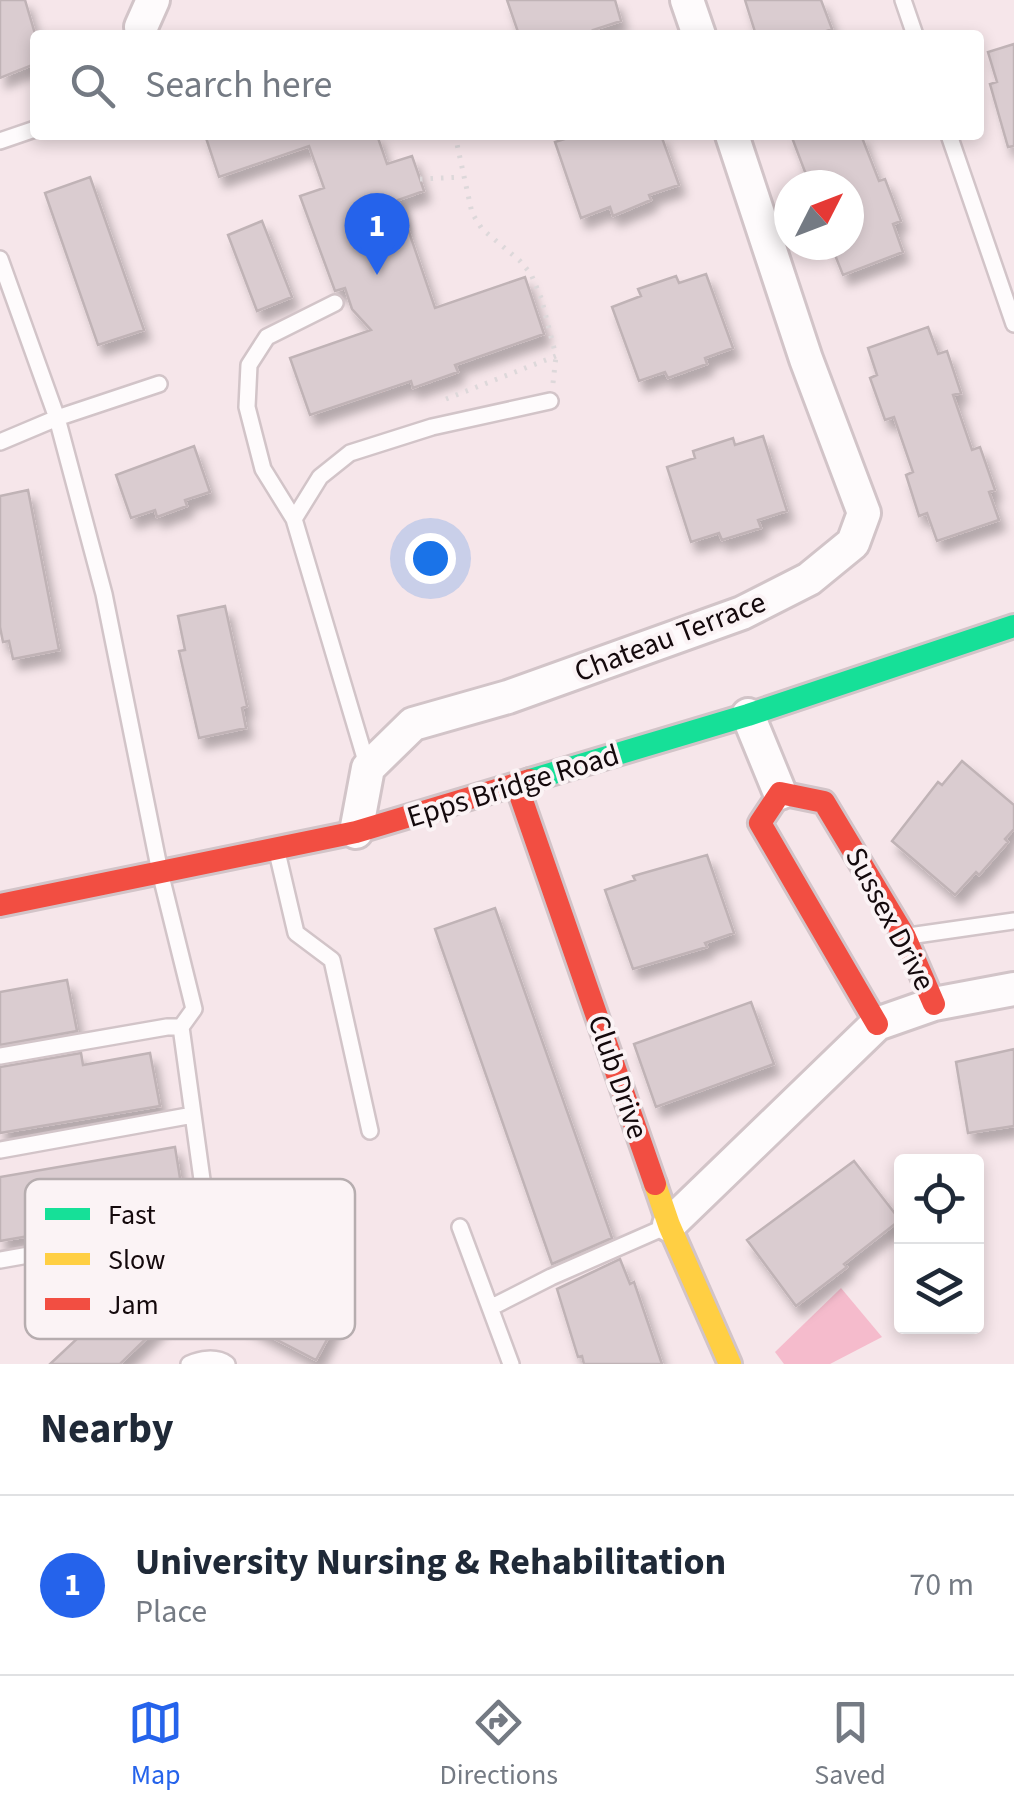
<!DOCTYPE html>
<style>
:root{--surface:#fff;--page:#f2f2f3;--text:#1f2937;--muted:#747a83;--line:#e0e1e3;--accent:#2563eb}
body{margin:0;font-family:"Source Sans 3",sans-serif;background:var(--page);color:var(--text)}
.controls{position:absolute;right:30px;bottom:30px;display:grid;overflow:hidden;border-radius:10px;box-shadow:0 5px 15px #0003}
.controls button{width:90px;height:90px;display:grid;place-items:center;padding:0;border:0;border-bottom:2px solid var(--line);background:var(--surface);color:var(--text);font:50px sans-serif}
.compass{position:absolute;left:774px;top:170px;width:90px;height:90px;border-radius:50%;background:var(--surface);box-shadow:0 5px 15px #0003;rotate:48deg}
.you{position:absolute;left:430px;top:558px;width:35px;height:35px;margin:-25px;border:8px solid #fff;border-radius:50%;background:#1a73e8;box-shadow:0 0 0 15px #1a73e833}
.badge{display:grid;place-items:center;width:65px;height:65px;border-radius:50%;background:var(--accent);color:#fff;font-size:32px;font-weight:700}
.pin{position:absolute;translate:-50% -82px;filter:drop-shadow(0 2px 5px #0008)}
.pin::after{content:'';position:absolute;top:52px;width:35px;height:30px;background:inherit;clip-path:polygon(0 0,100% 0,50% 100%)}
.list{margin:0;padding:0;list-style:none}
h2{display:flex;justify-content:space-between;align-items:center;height:130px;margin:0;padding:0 40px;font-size:42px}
h2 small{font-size:32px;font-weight:400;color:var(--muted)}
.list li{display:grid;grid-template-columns:65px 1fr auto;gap:30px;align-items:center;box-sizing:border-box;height:180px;padding:0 40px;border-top:2px solid var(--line)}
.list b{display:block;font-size:38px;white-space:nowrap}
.list p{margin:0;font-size:32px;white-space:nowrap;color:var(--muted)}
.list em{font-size:32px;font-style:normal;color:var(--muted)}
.icon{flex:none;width:55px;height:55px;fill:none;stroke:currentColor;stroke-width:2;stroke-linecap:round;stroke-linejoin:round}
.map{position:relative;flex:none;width:1014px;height:1364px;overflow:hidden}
.search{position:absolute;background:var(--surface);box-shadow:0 5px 15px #0003;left:30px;right:30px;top:30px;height:110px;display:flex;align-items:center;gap:25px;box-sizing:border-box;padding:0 35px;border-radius:10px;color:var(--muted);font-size:38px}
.sheet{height:310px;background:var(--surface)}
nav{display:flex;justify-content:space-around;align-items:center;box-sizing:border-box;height:140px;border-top:2px solid var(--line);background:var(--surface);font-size:28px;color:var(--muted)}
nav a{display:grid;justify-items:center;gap:5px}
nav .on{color:var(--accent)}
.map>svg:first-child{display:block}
.water{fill:#f5bbcc}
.building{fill:#daccd0;stroke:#c0b3b6;stroke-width:2.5;filter:url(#shadow)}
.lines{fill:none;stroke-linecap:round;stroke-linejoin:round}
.lane-casing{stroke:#d2c4c8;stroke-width:20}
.street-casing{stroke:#d2c4c8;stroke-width:38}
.fast-casing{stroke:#d2c4c8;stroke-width:28}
.slow-casing{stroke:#d2c4c8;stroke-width:28}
.jam-casing{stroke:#d2c4c8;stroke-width:28}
.path{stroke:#ddd8da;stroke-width:5;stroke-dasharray:2.5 8;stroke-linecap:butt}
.lane{stroke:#fefbfc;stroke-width:15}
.street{stroke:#fefbfc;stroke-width:32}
.fast{stroke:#16e098;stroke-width:22}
.slow{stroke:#ffcf43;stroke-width:22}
.jam{stroke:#f24e42;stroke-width:22}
.labels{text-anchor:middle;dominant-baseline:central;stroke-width:8;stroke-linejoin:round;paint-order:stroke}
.street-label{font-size:30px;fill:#14090c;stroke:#fbf3f5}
.key{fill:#fbf3f5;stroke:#b6adaf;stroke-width:2.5}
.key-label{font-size:28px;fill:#14090c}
</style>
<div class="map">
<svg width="1014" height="1364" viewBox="0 0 1014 1364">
<defs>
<filter id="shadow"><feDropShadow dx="6" dy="10" stdDeviation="5" flood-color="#0004"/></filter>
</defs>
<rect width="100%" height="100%" fill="#f6e6ea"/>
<path class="water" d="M841,1288L882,1337L830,1364H784L775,1352Z"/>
<path class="building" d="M0,0H25L35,34V64L0,78Z
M507,0H615L621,21L593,30L595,35H519Z
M745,0H821L832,29L816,35H756Z
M1014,44V146L1008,147L990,84L997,82L988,52Z
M205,135H377L387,164L412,156L420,179L424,191L398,200L435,308L525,277L544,334L455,365L458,372L413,388L411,381L310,415L290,358L371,330L352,309L345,288L335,291L300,196L324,188L309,146L219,177Z
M577,135H661L679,185L649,195L651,200L613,216L610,207L581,218L555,142Z
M791,135H861L879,181L885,179L901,221L893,224L903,252L843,275L831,245H849V185H810Z
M90,177L144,330L98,345L45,193Z
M262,221L292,297L257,311L228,235Z
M706,274L733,348L705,358L707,364L668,378L665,372L639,381L612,307L641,296L638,289L676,276L679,283Z
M928,327L938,354L947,351L961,393L953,395L972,450L980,447L995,490L989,492L999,520L937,541L927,513L919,516L906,475L913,472L894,417L885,420L870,378L877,375L868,348Z
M763,436L787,511L758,520L761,528L722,540L719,533L691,542L667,467L695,458L693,451L733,438L735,445Z
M194,446L210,492L185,500L187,506L157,517L155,510L131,518L116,475Z
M28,490L59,650L13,659L9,641L3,642L0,627V496Z
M225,606L247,706L242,708L246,728L199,738L179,651L185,650L178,616Z
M962,761L1014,805V829L1005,839L1008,842L979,875L976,872L955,895L892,841L938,782L942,785Z
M707,855L734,933L705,943L707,947L633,969L605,890L635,880L633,876Z
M495,908L612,1238L552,1264L435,929Z
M67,980L77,1031L0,1045V992Z
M751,1002L774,1064L656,1107L634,1044Z
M1014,1049V1126L968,1133L956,1062Z
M81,1053L83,1065L150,1053L160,1106L0,1133V1067Z
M175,1147L185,1209L0,1241V1177Z
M854,1161L900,1220L844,1264L847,1267L796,1306L747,1240Z
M620,1259L630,1284L634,1282L662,1364H584L582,1356L578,1357L557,1289Z
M241,1269L338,1319L316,1360L219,1310Z
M129,1290L161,1324L120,1364H50Z"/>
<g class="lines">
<g class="lane-casing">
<path id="lane" d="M903,0L915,35
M949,135L1014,324
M0,141L35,129
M0,259L57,418L104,594L160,872L194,1009L181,1027L208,1223L0,1260
M0,442L57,418L159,384
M294,519L263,469L247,407L249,365L267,337L335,303
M368,768L294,519L320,477L350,453L432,427L550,401
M277,852L296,933L332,960L370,1131
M909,936L1014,921
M0,1056L167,1027H181
M0,1150L193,1115
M460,1227L511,1364
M492,1307L551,1277L665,1227
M189,1364C200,1359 216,1356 227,1364"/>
</g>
<g class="street-casing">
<path id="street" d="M687,0L699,35
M141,27L153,0
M748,715L780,793
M356,832L368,768L413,724L508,697L742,613L809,579L853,543L864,513L806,359L732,135
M669,1225L877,1024L934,1004L1014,989"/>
</g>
<g class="fast-casing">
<path id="fast" d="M530,780L748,715L1014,626"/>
</g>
<g class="slow-casing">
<path id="slow" d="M655,1184L669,1225L730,1364"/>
</g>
<g class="jam-casing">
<path id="jam" d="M517,786L655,1184
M0,905L356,832L530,780
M877,1024L760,823L780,793L824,802L905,937L934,1004"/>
</g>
<path class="path" d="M455,135L472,213L482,229L520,261L531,274L544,305
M420,179L462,177
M553,383L556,356
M446,399L556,356L543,305"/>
<use href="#lane" class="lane"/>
<use href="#street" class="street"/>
<use href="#fast" class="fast"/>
<use href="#slow" class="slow"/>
<use href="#jam" class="jam"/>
</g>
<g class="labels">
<g class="street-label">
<text transform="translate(670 637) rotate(-21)">Chateau Terrace</text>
<text transform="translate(513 786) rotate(-17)">Epps Bridge Road</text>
<text transform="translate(890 919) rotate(62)">Sussex Drive</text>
<text transform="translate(618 1077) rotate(71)">Club Drive</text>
</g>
</g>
<rect x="25" y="1179" width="330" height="160" rx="15" class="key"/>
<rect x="45" y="1208" width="45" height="12" fill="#16e098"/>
<rect x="45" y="1253" width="45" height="12" fill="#ffcf43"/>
<rect x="45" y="1298" width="45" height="12" fill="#f24e42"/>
<g class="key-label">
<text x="108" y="1224">Fast</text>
<text x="108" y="1269">Slow</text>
<text x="108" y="1314">Jam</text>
</g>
</svg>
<div class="controls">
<button><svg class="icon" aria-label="locate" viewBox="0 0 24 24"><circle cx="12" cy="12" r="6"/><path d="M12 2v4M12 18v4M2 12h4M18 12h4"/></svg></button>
<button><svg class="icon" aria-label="layers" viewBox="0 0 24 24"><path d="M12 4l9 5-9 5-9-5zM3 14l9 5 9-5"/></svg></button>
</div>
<svg class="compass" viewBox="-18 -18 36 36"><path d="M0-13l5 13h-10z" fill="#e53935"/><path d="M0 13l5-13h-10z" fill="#747a83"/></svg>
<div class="you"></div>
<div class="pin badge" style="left:377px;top:275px">1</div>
<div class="search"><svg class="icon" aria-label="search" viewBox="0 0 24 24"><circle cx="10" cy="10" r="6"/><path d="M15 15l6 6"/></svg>Search here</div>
</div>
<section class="sheet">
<h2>Nearby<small></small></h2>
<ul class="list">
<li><span class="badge">1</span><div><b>University Nursing &amp; Rehabilitation</b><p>Place</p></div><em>70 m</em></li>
</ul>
</section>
<nav>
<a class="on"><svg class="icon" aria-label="map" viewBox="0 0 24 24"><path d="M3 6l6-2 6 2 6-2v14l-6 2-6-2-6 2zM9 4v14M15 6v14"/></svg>Map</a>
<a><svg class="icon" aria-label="directions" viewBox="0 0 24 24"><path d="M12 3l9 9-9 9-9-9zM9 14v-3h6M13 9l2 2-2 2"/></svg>Directions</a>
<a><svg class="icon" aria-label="saved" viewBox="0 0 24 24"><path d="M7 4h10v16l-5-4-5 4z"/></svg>Saved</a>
</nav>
